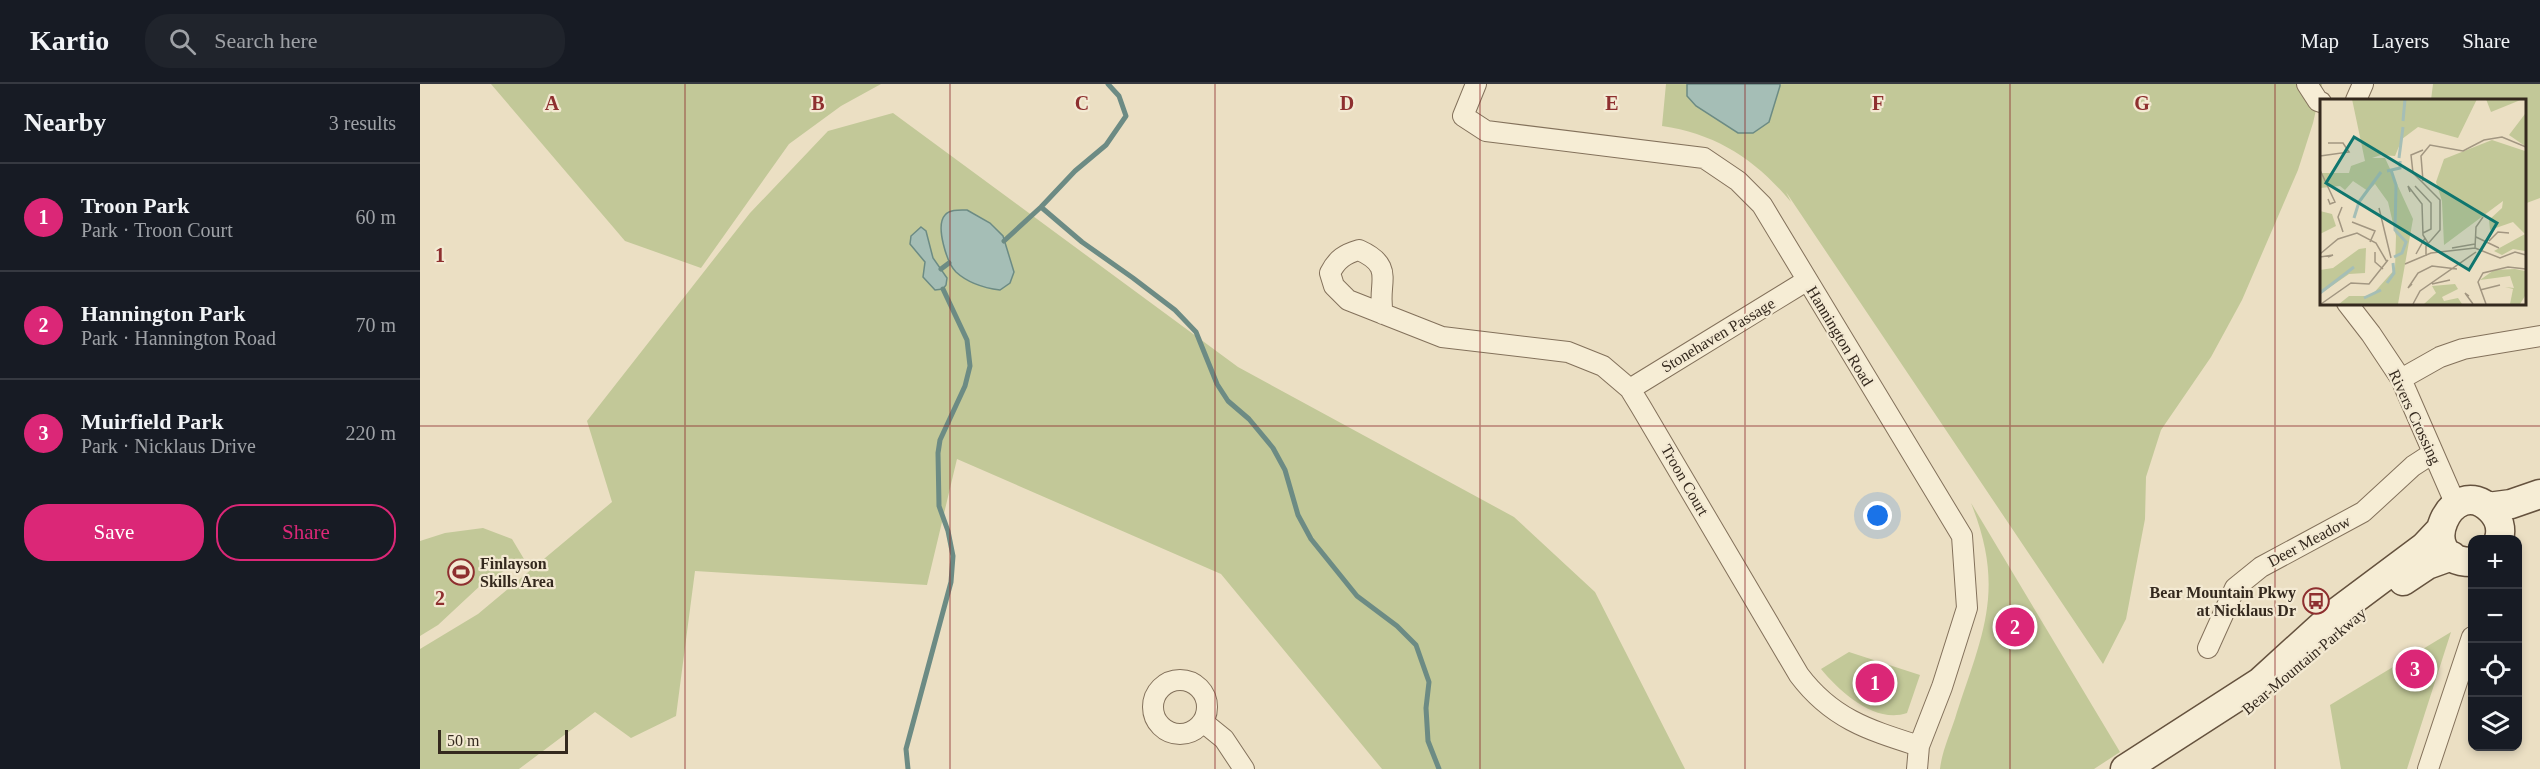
<!DOCTYPE html>
<meta charset="utf-8">
<style>
:root{--surface:#171b24;--page:#20242c;--text:#f1f3f6;--muted:#9ea1a6;--line:#363941;--accent:#db2777}
body{margin:0;font-family:Georgia,serif;background:var(--page);color:var(--text)}
.controls{position:absolute;right:18px;bottom:18px;display:grid;overflow:hidden;border-radius:12px;box-shadow:0 3px 9px #0003}
.controls button{width:54px;height:54px;display:grid;place-items:center;padding:0;border:0;border-bottom:2px solid var(--line);background:var(--surface);color:var(--text);font:30px sans-serif}
.scale{position:absolute;left:18px;bottom:15px;width:130px;box-sizing:border-box;padding-left:6px;border:3px solid #34291e;border-top:0;font-size:16px;line-height:21px;white-space:nowrap;color:#34291e;-webkit-text-stroke:4px #f3e9d2;paint-order:stroke}
.you{position:absolute;left:1458px;top:432px;width:21px;height:21px;margin:-15px;border:4px solid #fff;border-radius:50%;background:#1a73e8;box-shadow:0 0 0 9px #1a73e833}
.badge{display:grid;place-items:center;width:39px;height:39px;border-radius:50%;background:var(--accent);color:#fff;font-size:20px;font-weight:700}
.pin{position:absolute;translate:-50% -50%;border:3px solid #fff;box-shadow:0 2px 6px #0006}
.list{margin:0;padding:0;list-style:none}
h2{display:flex;justify-content:space-between;align-items:center;height:78px;margin:0;padding:0 24px;font-size:26px}
h2 small{font-size:20px;font-weight:400;color:var(--muted)}
.list li{display:grid;grid-template-columns:39px 1fr auto;gap:18px;align-items:center;box-sizing:border-box;height:108px;padding:0 24px;border-top:2px solid var(--line)}
.list b{display:block;font-size:22px;white-space:nowrap}
.list p{margin:0;font-size:20px;white-space:nowrap;color:var(--muted)}
.list em{font-size:20px;font-style:normal;color:var(--muted)}
.actions{display:flex;gap:12px;padding:18px 24px}
.actions a{flex:1;padding:14px 0;border:2px solid var(--accent);border-radius:24px;text-align:center;font-size:21px;color:var(--accent)}
.actions .main{background:var(--accent);color:#fff}
.icon{flex:none;width:33px;height:33px;fill:none;stroke:currentColor;stroke-width:2;stroke-linecap:round;stroke-linejoin:round}
.map{position:relative;flex:none;width:2120px;height:685px;overflow:hidden}
header{display:flex;align-items:center;gap:36px;box-sizing:border-box;height:84px;padding:0 30px;background:var(--surface);border-bottom:2px solid var(--line)}
header strong{font-size:28px}
nav{display:flex;gap:33px;margin-inline-start:auto;font-size:21px}
.search{width:420px;height:54px;background:var(--page);display:flex;align-items:center;gap:15px;box-sizing:border-box;padding:0 21px;border-radius:24px;color:var(--muted);font-size:22px}
main{display:flex}
aside{flex:1;background:var(--surface)}
.map>svg:first-child{display:block}
.green{fill:#c2c898}
.water{fill:#a5beb6;stroke:#6c8b84;stroke-width:1.5}
.lines{fill:none;stroke-linecap:round;stroke-linejoin:round}
.stream{stroke:#6c8b84;stroke-width:5}
.street-casing{stroke:#83715b;stroke-width:22}
.secondary-casing{stroke:#65523e;stroke-width:31}
.street{stroke:#f6edd5;stroke-width:20}
.secondary{stroke:#f6edd5;stroke-width:28}
.grid{fill:none;stroke:#8e2f2f;stroke-width:1.5;stroke-opacity:0.55}
.labels{text-anchor:middle;dominant-baseline:central;stroke-width:4.5;stroke-linejoin:round;paint-order:stroke}
.street-label{font-size:16px;fill:#34291e;stroke:#f3e9d2}
.poi-label{font-size:16px;font-weight:bold;fill:#34291e;stroke:#f3e9d2;text-anchor:start}
.inset-river{fill:none;stroke:#a5beb6;stroke-width:3}
.inset-road{fill:none;stroke:#a29681;stroke-width:1.5}
.view{fill:#0f766e;fill-opacity:0.15;stroke:#0f766e;stroke-width:3}
.inset-edge{fill:none;stroke:#34291e;stroke-width:3}
.grid-label{font-size:20px;text-anchor:middle;font-weight:bold;fill:#8e2f2f;stroke:#f3e9d2;stroke-width:4.5;stroke-linejoin:round;paint-order:stroke}
</style>
<header>
<strong>Kartio</strong>
<div class="search"><svg class="icon" aria-label="search" viewBox="0 0 24 24"><circle cx="10" cy="10" r="6"/><path d="M15 15l6 6"/></svg>Search here</div>
<nav><a>Map</a><a>Layers</a><a>Share</a></nav>
</header>
<main>
<aside>
<h2>Nearby<small>3 results</small></h2>
<ul class="list">
<li><span class="badge">1</span><div><b>Troon Park</b><p>Park · Troon Court</p></div><em>60 m</em></li>
<li><span class="badge">2</span><div><b>Hannington Park</b><p>Park · Hannington Road</p></div><em>70 m</em></li>
<li><span class="badge">3</span><div><b>Muirfield Park</b><p>Park · Nicklaus Drive</p></div><em>220 m</em></li>
</ul>
<div class="actions"><a class="main">Save</a><a>Share</a></div>
</aside>
<div class="map">
<svg width="2120" height="685" viewBox="0 0 2120 685">
<rect width="100%" height="100%" fill="#ebdfc3"/>
<path class="green" d="M71,0H461L421,22L369,60L281,184L205,157Z
M1246,0H1902L1893,39L1878,86L1822,216L1791,273L1741,346L1726,393L1725,435L1706,535L1683,580L1366,108L1371,118C1336,76 1297,50 1242,42Z
M2013,0H2120V114L2104,120V16H2011Z
M473,29L818,283L1094,433L1175,508L1265,685H962L801,490L537,375L507,501L275,487L256,632L211,654L175,628L99,685H0V565L58,530L192,418L167,337L330,129L408,47Z
M1551,419L1700,668L1674,685H1520C1522,666 1532,646 1537,628C1564,547 1585,504 1551,419Z
M63,444L92,455L104,475L62,500L18,541L0,552V457L25,449Z
M2031,548L1987,685H1921L1910,621Z
M1429,568L1500,591L1487,629C1455,640 1420,608 1401,585Z"/>
<path class="water" d="M1267,0H1360V2L1349,38L1333,49H1318L1276,22L1267,12Z
M547,126L570,139L583,152L594,188L590,199L580,206C564,204 548,199 536,188C527,179 515,142 525,131C530,125 540,126 547,126Z
M501,143L506,147L513,174L527,194L526,201L523,205L515,206L503,193L505,178L490,160L491,152Z"/>
<g class="lines">
<path class="stream" d="M621,123L662,158L713,194L755,226L776,248L797,300L808,317L829,335L853,364L865,386L878,431L891,455L937,512L977,542L996,561L1009,598L1006,624L1008,657L1019,685
M584,157L621,123L655,87L686,61L706,32L699,12L688,0
M521,185L529,179
M488,685L486,665L531,498L533,472L528,447L519,422L518,369L520,356L545,302L550,282L547,256L523,205"/>
<g class="street-casing">
<path id="street" d="M1056,0L1043,32L1066,47L1284,74L1318,97L1342,121L1542,452L1547,524L1522,603L1499,662L1497,685
M1887,0L1898,17L1901,18
M1936,16L1943,0
M1927,219L1951,250L1981,295L2036,421
M963,230C956,199 977,183 939,166C925,170 917,175 910,189L914,202L928,216L1022,253L1148,268L1183,282L1210,305L1221,323L1379,591C1412,635 1449,646 1499,662
M1981,295L2020,273L2043,265L2120,252
M1210,305L1386,197
M1788,564L1815,504L1841,483L1943,428L1993,382L2013,369
M733 623a27 27 0 1 1 54 0a27 27 0 1 1-54 0Z
M783,638L804,655L824,685
M2008,685L2052,553"/>
</g>
<g class="secondary-casing">
<path id="secondary" d="M2068,423L2091,420L2120,410
M2052,478C1990,478 2032,386 2071,426C2079,434 2082,445 2079,455
M1983,497L2007,481L2032,472
M1705,685L1840,598L1917,528L2004,463L2020,446"/>
</g>
<use href="#street" class="street"/>
<use href="#secondary" class="secondary"/>
</g>
<path class="grid" d="M265,0V685M530,0V685M795,0V685M1060,0V685M1325,0V685M1590,0V685M1855,0V685M0,342H2120"/>
<defs>
<g id="stadium-ring" transform="scale(1.35)"><circle r="9.5" fill="#f3e9d2" stroke="#8e2f2f" stroke-width="1.5"/><path d="M0-5a6.5 5 0 1 0 0 10a6.5 5 0 1 0 0-10ZM-3.5-1.8h7v3.6h-7Z" fill="#8e2f2f"/></g>
<g id="bus-ring" transform="scale(1.35)"><circle r="9.5" fill="#f3e9d2" stroke="#8e2f2f" stroke-width="1.5"/><path d="M-5-6H5V4H4V6H2V4H-2V6H-4V4H-5ZM-3.5-4V0h7V-4ZM-3.5 1.2v1.5H-2V1.2ZM2 1.2v1.5H3.5V1.2Z" fill="#8e2f2f"/></g>
</defs>
<g fill-rule="evenodd">
<use href="#stadium-ring" x="41" y="488"/>
<use href="#bus-ring" x="1896" y="517"/>
</g>
<g class="labels">
<g class="street-label">
<text transform="translate(1298 251) rotate(-31)">Stonehaven Passage</text>
<text transform="translate(1420 252) rotate(59)">Hannington Road</text>
<text transform="translate(1995 333) rotate(65)">Rivers Crossing</text>
<text transform="translate(1265 396) rotate(60)">Troon Court</text>
<text transform="translate(1889 457) rotate(-28)">Deer Meadow</text>
<text transform="translate(1884 577) rotate(-40)">Bear Mountain Parkway</text>
</g>
<g class="poi-label">
<text x="60" y="479">Finlayson<tspan x="60" dy="18">Skills Area</tspan></text>
<text x="1876" y="508" text-anchor="end">Bear Mountain Pkwy<tspan x="1876" dy="18">at Nicklaus Dr</tspan></text>
</g>
</g>
<g transform="translate(1900 15)">
<rect width="206" height="206" fill="#ebdfc3"/>
<path d="M32,0H157L138,39L98,28L82,40L75,57L61,56L52,59H65L93,120L78,205H19L29,197H51L75,170L76,137L68,103L55,85L48,92L33,82L25,91L20,87L0,89V74H29L31,67L45,62ZM166,0H203L171,13ZM205,15V47L189,36ZM172,41L205,52V152L193,150L182,156L174,152L205,135L193,123L170,131L169,121L182,109L183,102L124,146L122,102L116,83L124,60ZM0,112L12,115L16,127L0,135ZM46,149L45,174L29,175L0,195V171L13,169L39,150ZM195,170L205,172V197L200,205H190L193,190L185,188L194,189L190,177L160,181L174,171ZM135,185L138,190L122,198L124,202L138,199L142,205H104L116,194L112,187Z" fill="#c2c898"/>
<path class="inset-river" d="M83,22L85,0M79,59L83,28M71,71L76,86L75,131L86,143L82,154L74,158M67,72L80,69V62M34,119L39,103L61,73M67,184L74,174L73,164M0,194L34,168M44,199L61,191"/>
<path class="inset-road" d="M103,51L91,56L93,74L120,101V131L106,147V157M0,57L29,53L23,44H8M0,71L15,103L10,105L8,100M103,82L101,57L110,46L143,52L164,41L182,38L206,48M95,87L111,104V130L103,134M90,93L88,87L102,105L103,136L108,144M59,109L71,159M20,113L22,108L18,118L23,133M32,123L55,132L50,143M156,138L179,149M169,142L178,133L189,134M132,149L155,145M155,149L180,159L195,153L206,156M155,149L156,128L163,118M55,153V163L63,170M0,155L18,140L37,134L56,144L67,163M96,155L105,139M0,158L13,156L8,158M85,165L111,154L155,149M92,185L88,189L98,174L112,167L137,170M112,185L130,181M160,191L180,186M149,197L145,194L153,205M1,205L31,184L49,185L68,161M93,205L100,192L156,153M166,205L158,183L163,174L188,168L206,170"/>
<path class="view" d="M34,38L177,124L149,171L6,84Z"/>
<rect width="206" height="206" class="inset-edge"/>
</g>
<g class="grid-label">
<text x="132" y="26">A</text>
<text x="398" y="26">B</text>
<text x="662" y="26">C</text>
<text x="927" y="26">D</text>
<text x="1192" y="26">E</text>
<text x="1458" y="26">F</text>
<text x="1722" y="26">G</text>
<text x="20" y="178">1</text>
<text x="20" y="521">2</text>
</g>
</svg>
<div class="controls">
<button>+</button>
<button>−</button>
<button><svg class="icon" aria-label="locate" viewBox="0 0 24 24"><circle cx="12" cy="12" r="6"/><path d="M12 2v4M12 18v4M2 12h4M18 12h4"/></svg></button>
<button><svg class="icon" aria-label="layers" viewBox="0 0 24 24"><path d="M12 4l9 5-9 5-9-5zM3 14l9 5 9-5"/></svg></button>
</div>
<div class="scale">50 m</div>
<div class="you"></div>
<div class="pin badge" style="left:1455px;top:599px">1</div>
<div class="pin badge" style="left:1595px;top:543px">2</div>
<div class="pin badge" style="left:1995px;top:585px">3</div>
</div>
</main>
